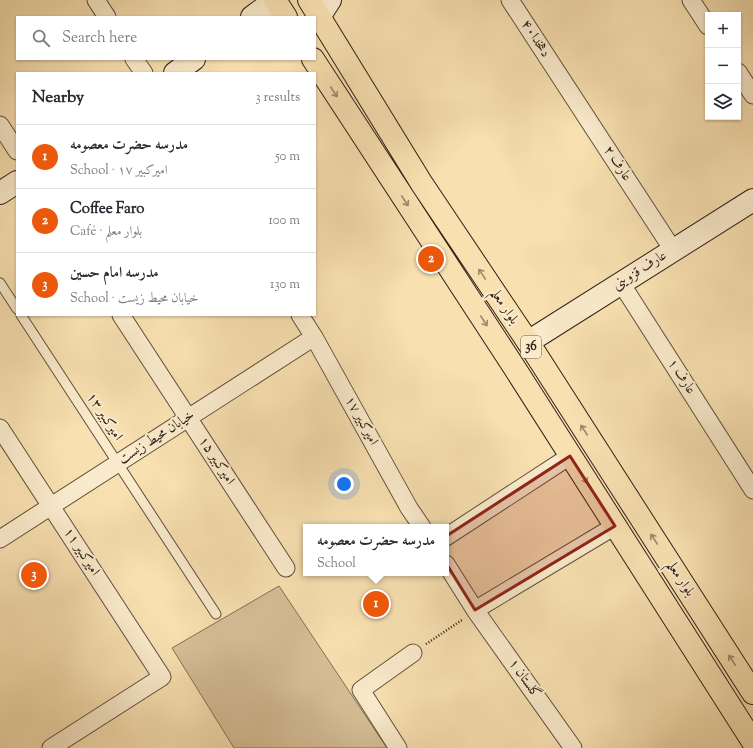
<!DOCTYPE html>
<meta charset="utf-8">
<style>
:root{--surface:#fff;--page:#f2f2f3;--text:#2b2b33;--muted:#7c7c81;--line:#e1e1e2;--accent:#ea580c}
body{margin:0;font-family:"Sorts Mill Goudy",Amiri,serif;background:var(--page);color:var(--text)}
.controls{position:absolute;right:12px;top:12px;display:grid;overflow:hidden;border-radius:0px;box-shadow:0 1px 3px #0004}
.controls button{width:36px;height:36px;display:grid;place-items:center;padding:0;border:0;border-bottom:1px solid var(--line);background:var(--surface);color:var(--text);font:20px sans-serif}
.you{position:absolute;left:344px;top:484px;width:14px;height:14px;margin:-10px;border:3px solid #fff;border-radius:50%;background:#1a73e8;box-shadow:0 0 0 6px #1a73e833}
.badge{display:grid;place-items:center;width:26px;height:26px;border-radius:50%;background:var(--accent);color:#fff;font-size:13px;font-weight:700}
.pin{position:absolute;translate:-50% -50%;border:2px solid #fff;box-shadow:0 1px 4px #0006}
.popup{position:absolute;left:303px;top:524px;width:146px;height:52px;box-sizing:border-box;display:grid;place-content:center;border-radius:0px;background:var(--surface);filter:drop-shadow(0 1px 3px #0005);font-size:13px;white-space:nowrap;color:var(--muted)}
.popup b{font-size:15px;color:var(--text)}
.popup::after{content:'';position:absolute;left:50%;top:100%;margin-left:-8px;border:8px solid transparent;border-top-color:var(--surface)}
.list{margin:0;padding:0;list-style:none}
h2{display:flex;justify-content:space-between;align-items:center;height:52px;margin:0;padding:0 16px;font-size:17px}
h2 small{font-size:13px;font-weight:400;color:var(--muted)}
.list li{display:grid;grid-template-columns:26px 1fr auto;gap:12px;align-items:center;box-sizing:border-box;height:64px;padding:0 16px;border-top:1px solid var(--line)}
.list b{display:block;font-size:15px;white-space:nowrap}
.list p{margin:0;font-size:13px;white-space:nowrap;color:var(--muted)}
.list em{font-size:13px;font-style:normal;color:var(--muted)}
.icon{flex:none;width:22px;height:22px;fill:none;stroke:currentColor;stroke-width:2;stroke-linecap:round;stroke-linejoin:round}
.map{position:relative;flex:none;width:753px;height:748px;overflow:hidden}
.search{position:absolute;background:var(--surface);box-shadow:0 1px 3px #0004;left:16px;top:16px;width:300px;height:44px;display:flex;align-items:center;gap:10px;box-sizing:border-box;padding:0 14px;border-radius:0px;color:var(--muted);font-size:15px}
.panel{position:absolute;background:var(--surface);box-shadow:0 1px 3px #0004;left:16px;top:72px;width:300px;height:244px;border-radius:0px}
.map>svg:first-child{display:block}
.green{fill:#d6bf97;stroke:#826f56}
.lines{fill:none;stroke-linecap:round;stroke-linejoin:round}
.lane-casing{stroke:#604f3d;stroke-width:11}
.street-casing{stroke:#604f3d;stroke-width:19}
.secondary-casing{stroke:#2e1f16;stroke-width:24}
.primary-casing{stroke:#2e1f16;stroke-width:24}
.path{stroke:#2e1f16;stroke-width:2.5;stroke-dasharray:1 2;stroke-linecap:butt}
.lane{stroke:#faebcc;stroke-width:9}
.street{stroke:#faebcc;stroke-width:17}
.secondary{stroke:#faebcc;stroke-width:22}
.primary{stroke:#f8e0b1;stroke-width:22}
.oneway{stroke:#9d896b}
.marked{fill:#8f2418;fill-opacity:0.2;stroke:#8f2418;stroke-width:3;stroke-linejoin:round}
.labels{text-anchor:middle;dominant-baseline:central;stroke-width:4;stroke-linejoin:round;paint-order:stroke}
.shield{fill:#faebcc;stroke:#6b5c4d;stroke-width:1}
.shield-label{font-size:13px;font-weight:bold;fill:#2e1f16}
.street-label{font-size:14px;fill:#2e1f16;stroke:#faebcc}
</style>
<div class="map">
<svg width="753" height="748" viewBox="0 0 753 748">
<rect width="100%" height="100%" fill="#f8e0b1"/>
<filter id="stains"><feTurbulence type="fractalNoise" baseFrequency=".005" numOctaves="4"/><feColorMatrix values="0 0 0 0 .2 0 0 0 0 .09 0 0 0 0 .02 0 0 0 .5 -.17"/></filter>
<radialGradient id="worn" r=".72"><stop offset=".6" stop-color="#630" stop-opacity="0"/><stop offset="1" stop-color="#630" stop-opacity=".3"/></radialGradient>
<path class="green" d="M279,586L387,748H234L172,648Z"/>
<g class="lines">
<g class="lane-casing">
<path id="lane" d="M0,283L17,309
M21,315L216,614"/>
</g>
<g class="street-casing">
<path id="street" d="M96,0L107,17
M510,0L673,250
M691,0L708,26
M134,59L144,73
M738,72L753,95
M0,125L17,151
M621,283L753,490
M121,315L286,568
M300,315L314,337L409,508L422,527
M0,428L162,677L51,748
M446,537L570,456
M0,539L314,337
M446,564L475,610L573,748
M475,610L615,526
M398,748L361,690L413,653"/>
</g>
<g class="secondary-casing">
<path id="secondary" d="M252,17L275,0
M319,17L330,0
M175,73L194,59
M0,193L17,182
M528,342L753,200"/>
</g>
<g class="primary-casing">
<path id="primary" d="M275,0L286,17
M309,0L422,184L528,342L753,693
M313,59L514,367L753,742"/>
</g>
<path class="path" d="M426,644L462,620"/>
<use href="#lane" class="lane"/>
<use href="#street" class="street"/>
<use href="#secondary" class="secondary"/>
<use href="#primary" class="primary"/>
</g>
<defs><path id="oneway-shaft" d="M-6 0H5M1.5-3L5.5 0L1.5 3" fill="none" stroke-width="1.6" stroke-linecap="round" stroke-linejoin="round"/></defs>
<g class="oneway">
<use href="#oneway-shaft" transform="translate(334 92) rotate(57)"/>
<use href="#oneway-shaft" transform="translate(405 201) rotate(57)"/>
<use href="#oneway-shaft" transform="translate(482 274) rotate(-124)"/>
<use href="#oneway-shaft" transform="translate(484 321) rotate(57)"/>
<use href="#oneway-shaft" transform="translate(584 430) rotate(-123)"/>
<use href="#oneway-shaft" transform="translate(584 478) rotate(58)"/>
<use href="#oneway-shaft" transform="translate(654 539) rotate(-123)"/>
<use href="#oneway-shaft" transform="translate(732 660) rotate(-123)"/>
</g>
<path class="marked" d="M570,456L615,526L475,610L434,544Z"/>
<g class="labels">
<rect class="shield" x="521" y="336" width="20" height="22" rx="3"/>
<g class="shield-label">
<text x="531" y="347">36</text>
</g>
<g class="street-label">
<text transform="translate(535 39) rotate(57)">دهخدا۴۰</text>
<text transform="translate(617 164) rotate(57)">عارف ۲</text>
<text transform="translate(640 271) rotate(-32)">عارف قزوینی</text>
<text transform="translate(504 307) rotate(56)">بلوار معلم</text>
<text transform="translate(681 377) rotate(57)">عارف ۱</text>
<text transform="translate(104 417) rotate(57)">امیرکبیر ۱۳</text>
<text transform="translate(361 421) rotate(61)">امیرکبیر ۱۷</text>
<text transform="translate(157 438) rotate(-33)">خیابان محیط زیست</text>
<text transform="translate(216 461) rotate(57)">امیرکبیر ۱۵</text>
<text transform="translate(81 552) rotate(57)">امیرکبیر ۱۱</text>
<text transform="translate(680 579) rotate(57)">بلوار معلم</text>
<text transform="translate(524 679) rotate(55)">گلستان ۱</text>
</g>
</g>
<rect width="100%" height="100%" filter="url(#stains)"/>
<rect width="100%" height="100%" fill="url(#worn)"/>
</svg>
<div class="controls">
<button>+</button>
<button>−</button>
<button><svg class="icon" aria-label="layers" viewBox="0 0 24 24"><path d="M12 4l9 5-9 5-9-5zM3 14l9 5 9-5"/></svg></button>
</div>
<div class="you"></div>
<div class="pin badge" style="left:376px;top:604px">1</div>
<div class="popup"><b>مدرسه حضرت معصومه</b>School</div>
<div class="pin badge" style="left:431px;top:259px">2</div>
<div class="pin badge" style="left:34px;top:575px">3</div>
<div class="search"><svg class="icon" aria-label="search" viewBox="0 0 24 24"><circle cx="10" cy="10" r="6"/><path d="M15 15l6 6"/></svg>Search here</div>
<section class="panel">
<h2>Nearby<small>3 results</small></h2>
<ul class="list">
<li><span class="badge">1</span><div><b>مدرسه حضرت معصومه</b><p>School · امیرکبیر ۱۷</p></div><em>50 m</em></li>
<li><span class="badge">2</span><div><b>Coffee Faro</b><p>Café · بلوار معلم</p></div><em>100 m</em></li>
<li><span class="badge">3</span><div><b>مدرسه امام حسین</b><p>School · خیابان محیط زیست</p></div><em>130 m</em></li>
</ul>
</section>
</div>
